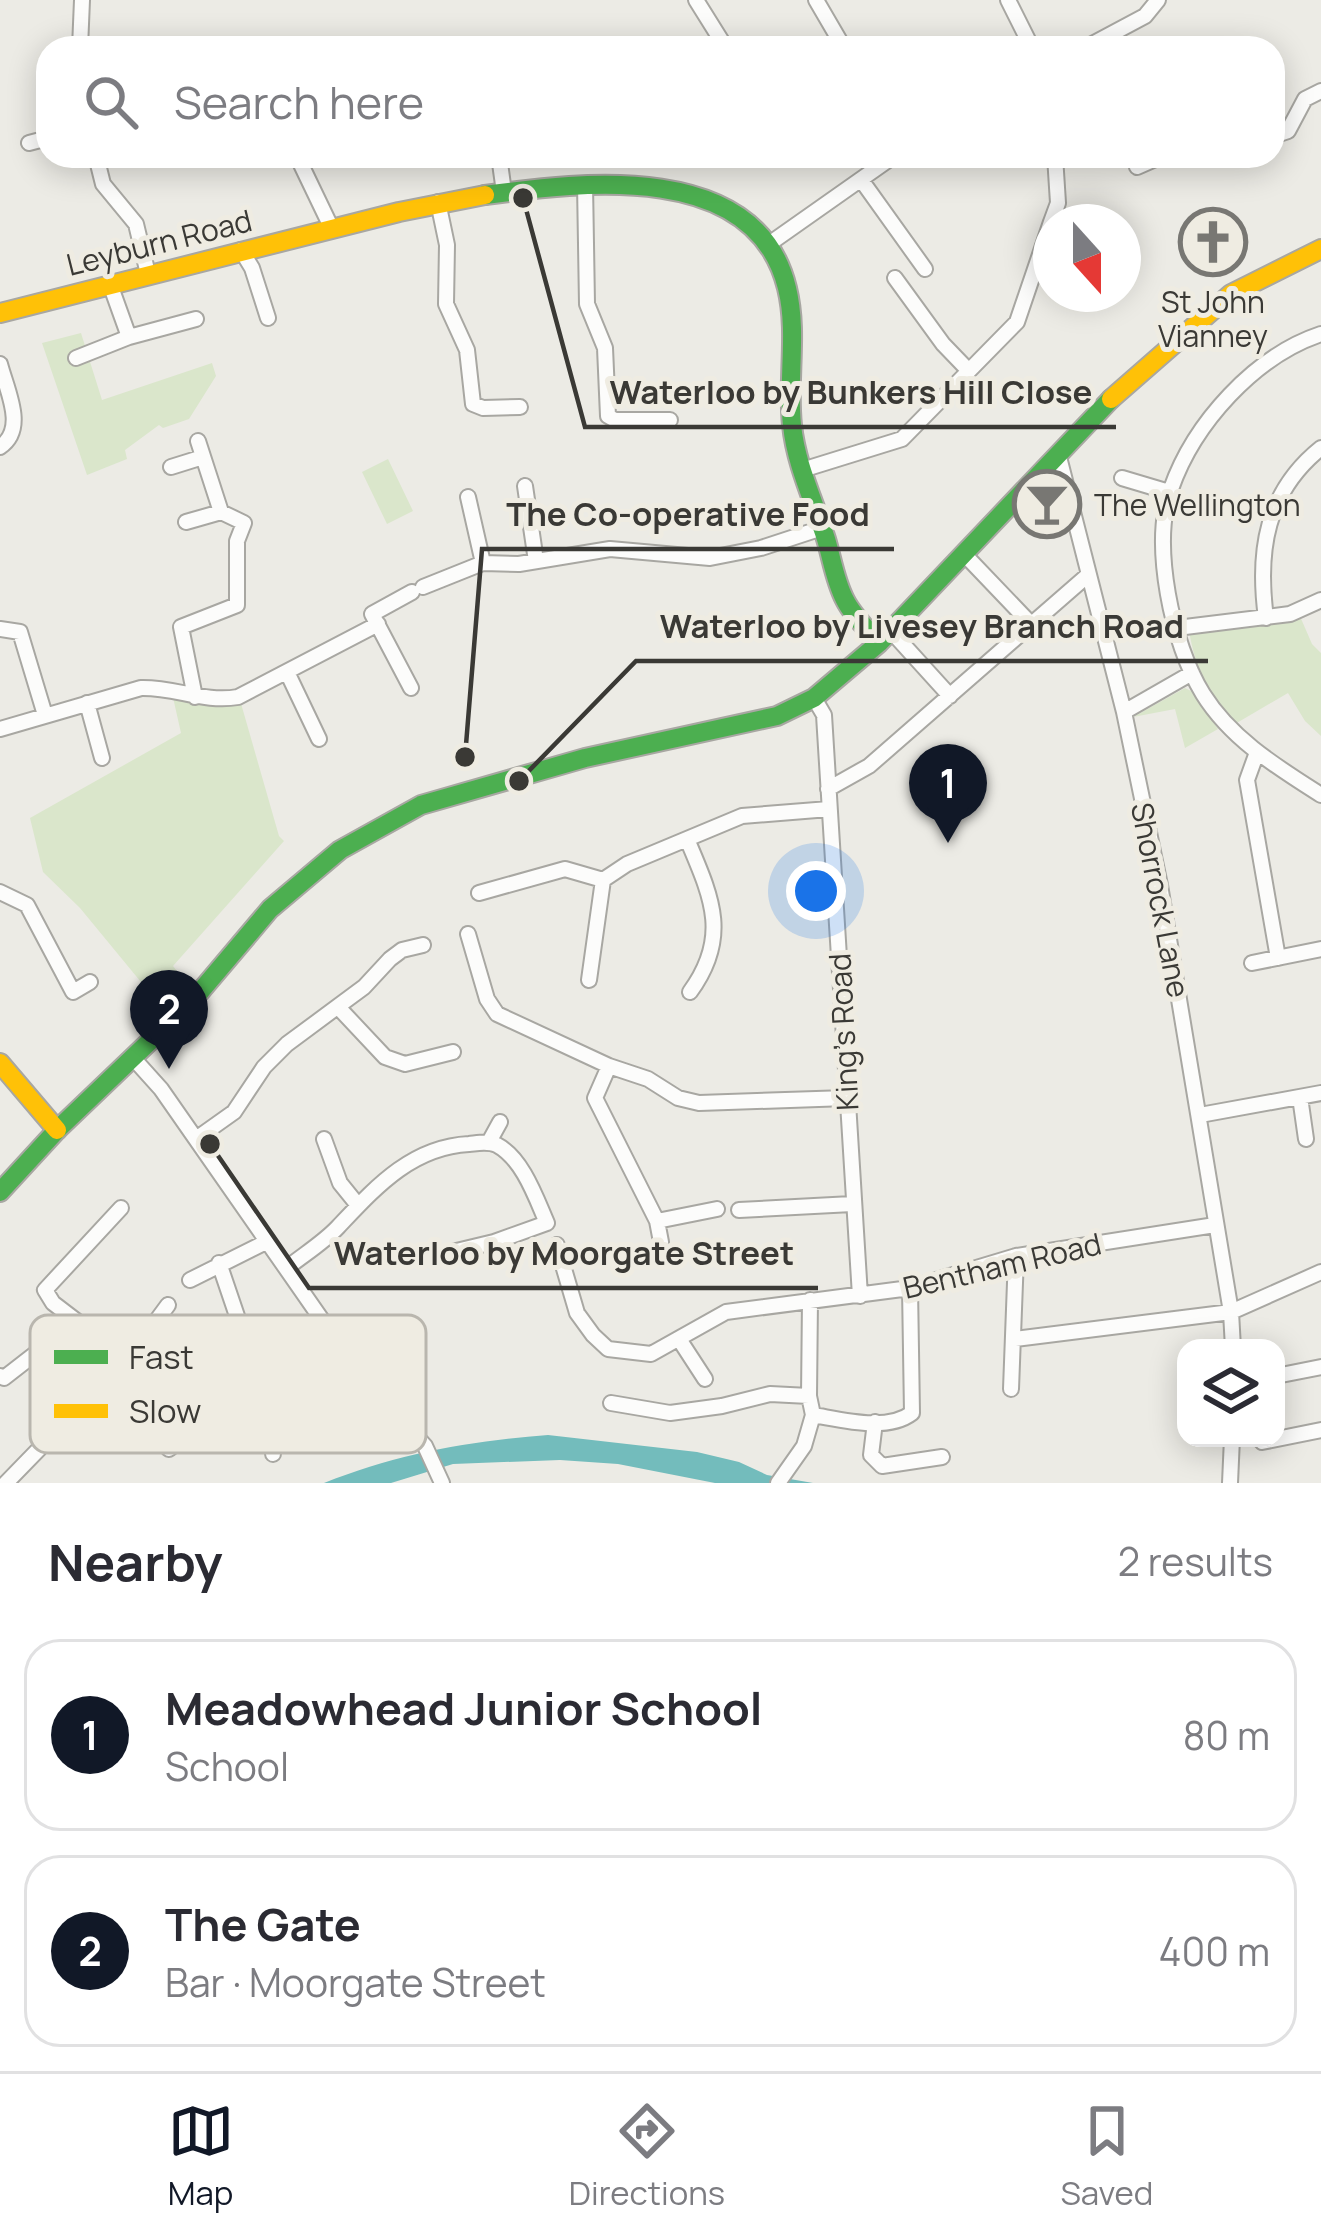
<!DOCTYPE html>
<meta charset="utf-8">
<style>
:root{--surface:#fff;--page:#f2f2f3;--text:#2b2b33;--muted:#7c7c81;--line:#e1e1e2;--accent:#111827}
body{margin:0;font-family:Manrope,sans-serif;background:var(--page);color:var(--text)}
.controls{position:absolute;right:36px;bottom:36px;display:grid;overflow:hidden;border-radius:24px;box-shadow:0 6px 30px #0003}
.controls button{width:108px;height:108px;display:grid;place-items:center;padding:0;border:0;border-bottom:3px solid var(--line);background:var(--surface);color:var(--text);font:60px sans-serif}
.compass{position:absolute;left:1033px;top:204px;width:108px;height:108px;border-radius:50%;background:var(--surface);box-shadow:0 6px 30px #0003;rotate:159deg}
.you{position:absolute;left:816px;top:891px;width:42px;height:42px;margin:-30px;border:9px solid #fff;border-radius:50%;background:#1a73e8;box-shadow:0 0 0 18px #1a73e833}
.badge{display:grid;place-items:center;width:78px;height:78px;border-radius:50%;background:var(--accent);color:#fff;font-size:39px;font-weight:700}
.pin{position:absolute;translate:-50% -99px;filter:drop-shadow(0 3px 6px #0008)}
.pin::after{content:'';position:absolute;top:63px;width:42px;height:36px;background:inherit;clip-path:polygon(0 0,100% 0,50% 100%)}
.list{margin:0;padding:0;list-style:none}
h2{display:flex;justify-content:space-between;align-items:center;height:156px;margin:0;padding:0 48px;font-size:51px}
h2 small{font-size:39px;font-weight:400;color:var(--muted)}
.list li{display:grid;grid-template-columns:78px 1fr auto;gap:36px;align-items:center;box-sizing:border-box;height:192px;margin:0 24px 24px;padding:0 24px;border:3px solid var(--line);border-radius:36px}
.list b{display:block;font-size:45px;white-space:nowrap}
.list p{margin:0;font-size:39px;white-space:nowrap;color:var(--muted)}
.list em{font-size:39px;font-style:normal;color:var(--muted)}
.icon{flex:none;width:66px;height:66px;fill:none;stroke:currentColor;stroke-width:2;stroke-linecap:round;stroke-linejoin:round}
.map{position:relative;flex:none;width:1321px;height:1483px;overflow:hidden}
.search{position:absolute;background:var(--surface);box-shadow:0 6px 30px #0003;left:36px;right:36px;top:36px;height:132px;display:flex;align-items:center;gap:30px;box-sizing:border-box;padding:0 42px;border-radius:36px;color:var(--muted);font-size:45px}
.sheet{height:588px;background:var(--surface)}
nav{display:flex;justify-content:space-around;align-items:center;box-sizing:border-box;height:168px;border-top:3px solid var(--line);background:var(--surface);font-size:33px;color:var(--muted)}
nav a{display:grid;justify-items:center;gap:6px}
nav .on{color:var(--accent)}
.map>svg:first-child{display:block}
.green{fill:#dae6cb}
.water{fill:#73bcbc}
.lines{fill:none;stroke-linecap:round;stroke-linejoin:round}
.street-casing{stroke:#a8a7a2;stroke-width:18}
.fast-casing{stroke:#a8a7a2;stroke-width:22}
.slow-casing{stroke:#a8a7a2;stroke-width:22}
.street{stroke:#fcfcfb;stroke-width:14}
.fast{stroke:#4caf50;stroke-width:18}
.slow{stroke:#ffc107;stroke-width:18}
.labels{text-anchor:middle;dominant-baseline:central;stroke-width:10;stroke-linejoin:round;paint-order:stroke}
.street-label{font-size:30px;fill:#3a3935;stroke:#efece2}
.poi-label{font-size:30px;fill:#3a3935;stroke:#efece2}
.key{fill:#efece2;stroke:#b9b6ae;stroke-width:3}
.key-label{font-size:33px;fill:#3a3935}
.leader{fill:none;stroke:#3a3935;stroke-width:4.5}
.callout-dot{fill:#3a3935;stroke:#efece2;stroke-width:4.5}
.callout-label{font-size:33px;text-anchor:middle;font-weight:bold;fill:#3a3935;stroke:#efece2;stroke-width:10;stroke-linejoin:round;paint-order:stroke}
</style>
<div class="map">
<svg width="1321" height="1483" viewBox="0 0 1321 1483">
<rect width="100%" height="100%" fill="#ecebe5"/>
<path class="green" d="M81,333L102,400L212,363L216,376L189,419L163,428L159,425L125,450L127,459L87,475L42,343Z
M388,459L413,511L387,524L362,472Z
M1299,614L1312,644L1321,653V736L1305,721L1288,693L1235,724C1208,693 1195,669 1189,630Z
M1185,688L1193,692L1218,729L1185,748L1175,709L1133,717Z
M172,693L240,700L279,836L284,841L173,966L188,985L178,995L161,981L150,993L80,908L43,872L30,818L181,733Z"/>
<path class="water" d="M548,1435L697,1452L739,1462L767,1475L813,1483H715L618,1464L560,1460L453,1464L391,1483H324C397,1454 469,1441 548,1435Z"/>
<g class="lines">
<g class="street-casing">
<path id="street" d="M696,0L726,48
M816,0L844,48
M1008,0L1032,48
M80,48L82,0
M1085,48L1145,16L1158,0
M1273,136L1288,131L1305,99L1321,91
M29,143L48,138
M96,156L103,184L136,224L148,274
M297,156L332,229
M499,156L504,192
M1137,167L1162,156
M862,181L925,269
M585,184L587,304L605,348L608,416L615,420H670
M438,202L447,245L446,304L467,350L473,404L483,408L520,407
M1051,222L1058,203L1055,156
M769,244L894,156
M241,250L252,268L268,318
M895,278L943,344L969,371
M110,284L129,337L196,319
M1321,334C1255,356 1194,423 1171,489C1151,545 1172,644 1203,694C1231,739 1277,767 1321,795
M76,358L129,337
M0,364C7,391 27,429 0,447
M198,441L221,512
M1059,457L1124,712L1160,885L1231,1312L1233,1348
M171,467L203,457
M802,470L902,439L1017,322L1051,222
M1122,478L1169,492
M525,486L536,561
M468,497L483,563
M186,522L221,512L244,523L237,541V605L181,627L195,697
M965,555L1031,624
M423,587L483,563L519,564L610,549L710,558L761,548L822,528
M1266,618C1257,551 1266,492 1321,448
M1177,628L1290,614L1321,600
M0,629L20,632L45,715
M891,631L950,696
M287,672L319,739
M411,688L372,614L412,592
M814,698L824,715L860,1296
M87,703L102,758
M1124,712L1192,673
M0,729L141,688C175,687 204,703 238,697L378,624
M1256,755L1247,780L1278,958
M828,789L869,766L1088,575
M687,839C711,896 731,936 690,992
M0,892L27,905L73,992L90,982
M479,893L565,869L603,880
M468,934L487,999L497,1014L609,1066L648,1079L678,1098L699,1103L847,1098
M1252,963L1321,949
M589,980L603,880L627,864L742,816L829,809
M338,1007L385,1057L405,1064L453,1052
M134,1059L161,1089L359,1373L425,1446L442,1483
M609,1066L595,1098L657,1221L661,1242
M1300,1097L1306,1139
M1200,1115L1321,1093
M196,1139L234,1112L264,1067L287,1044L364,987L390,959L402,950L423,945
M324,1139L340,1183L357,1204
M489,1142L500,1122
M121,1208L45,1290L53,1303L121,1355
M739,1210L852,1204
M657,1221L717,1209
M557,1245L577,1313L593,1335L608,1349L651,1354L726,1312L910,1288L1016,1256L1215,1225
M219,1263L256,1372
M287,1268C303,1255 323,1243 338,1227C375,1188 411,1147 469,1144C479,1143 488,1141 497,1145C523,1159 536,1198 547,1223L494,1242L448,1253
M190,1280L268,1241
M679,1339L705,1379
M1015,1339L1231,1312L1321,1272
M121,1355L111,1385L117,1398L169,1449L196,1428
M121,1355L140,1343L168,1305
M0,1376L4,1378L76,1322
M1276,1376L1321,1367
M1011,1389L1016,1256
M611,1403L670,1413L722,1406L770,1394L809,1396
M260,1405L272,1428L273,1454
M813,1415C843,1420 887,1432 912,1413L910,1288
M875,1422L871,1455L882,1466L942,1457
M272,1428L301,1419L313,1394L359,1373
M1262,1442L1321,1430
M6,1483L74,1413
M778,1483L804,1446L813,1415L809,1396L810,1300
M1230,1483L1232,1438"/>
</g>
<g class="fast-casing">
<path id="fast" d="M485,195C583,182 756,160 787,288C798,333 787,379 792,425C796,465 814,501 826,539C832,559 835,581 845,600C853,616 867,629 879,643
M0,1192L57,1130L194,999L270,909L340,850L421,805L585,758L777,716L814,698L879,643L1111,399"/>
</g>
<g class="slow-casing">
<path id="slow" d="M0,313L399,212L485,195
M1111,399L1231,294L1321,249
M0,1063L57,1130"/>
</g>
<use href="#street" class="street"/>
<use href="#fast" class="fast"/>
<use href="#slow" class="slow"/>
</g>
<defs>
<g id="church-ring" transform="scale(3.45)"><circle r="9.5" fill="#efece2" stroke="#787773" stroke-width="1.5"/><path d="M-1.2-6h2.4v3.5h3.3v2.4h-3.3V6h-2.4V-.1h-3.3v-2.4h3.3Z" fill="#787773"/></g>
<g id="bar-ring" transform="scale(3.45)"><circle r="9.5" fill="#efece2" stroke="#787773" stroke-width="1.5"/><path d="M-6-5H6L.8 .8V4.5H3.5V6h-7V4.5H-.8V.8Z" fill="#787773"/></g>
</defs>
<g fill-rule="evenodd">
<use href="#church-ring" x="1213" y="242"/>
<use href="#bar-ring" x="1047" y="504"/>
</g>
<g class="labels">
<g class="street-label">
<text transform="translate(159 242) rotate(-14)">Leyburn Road</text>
<text transform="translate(1161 900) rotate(79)">Shorrock Lane</text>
<text transform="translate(843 1032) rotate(-93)">King's Road</text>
<text transform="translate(1002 1265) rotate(-13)">Bentham Road</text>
</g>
<g class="poi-label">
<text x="1213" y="301">St John<tspan x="1213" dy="34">Vianney</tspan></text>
<text x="1094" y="504" text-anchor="start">The Wellington</text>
</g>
</g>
<rect x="30" y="1315" width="396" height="138" rx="18" class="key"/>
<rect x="54" y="1350" width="54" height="14" fill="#4caf50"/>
<rect x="54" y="1404" width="54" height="14" fill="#ffc107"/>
<g class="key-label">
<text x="129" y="1369">Fast</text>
<text x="129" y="1423">Slow</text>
</g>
<path class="leader" d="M523 198L585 427H1116M465 757L482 549H894M519 781L636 661H1208M210 1144L309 1288H818"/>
<g class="callout-dot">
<circle cx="523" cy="198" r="12"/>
<circle cx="465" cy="757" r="12"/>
<circle cx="519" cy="781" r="12"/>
<circle cx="210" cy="1144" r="12"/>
</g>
<g class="callout-label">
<text x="851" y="404">Waterloo by Bunkers Hill Close</text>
<text x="688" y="526">The Co-operative Food</text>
<text x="922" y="638">Waterloo by Livesey Branch Road</text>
<text x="564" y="1265">Waterloo by Moorgate Street</text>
</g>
</svg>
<div class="controls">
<button><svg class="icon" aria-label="layers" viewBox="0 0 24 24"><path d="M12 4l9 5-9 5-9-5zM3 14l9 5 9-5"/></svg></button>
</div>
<svg class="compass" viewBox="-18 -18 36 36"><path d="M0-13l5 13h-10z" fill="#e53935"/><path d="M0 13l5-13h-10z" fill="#7c7c81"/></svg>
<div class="you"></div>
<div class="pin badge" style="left:948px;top:843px">1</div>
<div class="pin badge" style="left:169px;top:1069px">2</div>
<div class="search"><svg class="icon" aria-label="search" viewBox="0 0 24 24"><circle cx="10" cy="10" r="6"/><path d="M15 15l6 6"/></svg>Search here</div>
</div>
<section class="sheet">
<h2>Nearby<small>2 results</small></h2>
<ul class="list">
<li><span class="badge">1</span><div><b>Meadowhead Junior School</b><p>School</p></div><em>80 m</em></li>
<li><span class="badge">2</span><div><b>The Gate</b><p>Bar · Moorgate Street</p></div><em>400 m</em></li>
</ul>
</section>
<nav>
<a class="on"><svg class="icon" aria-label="map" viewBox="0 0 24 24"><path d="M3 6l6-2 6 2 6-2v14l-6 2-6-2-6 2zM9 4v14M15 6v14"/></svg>Map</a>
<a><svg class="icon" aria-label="directions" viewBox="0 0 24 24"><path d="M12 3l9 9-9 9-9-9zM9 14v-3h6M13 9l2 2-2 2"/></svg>Directions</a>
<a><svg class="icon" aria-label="saved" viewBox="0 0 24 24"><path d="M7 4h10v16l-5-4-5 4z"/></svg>Saved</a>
</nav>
